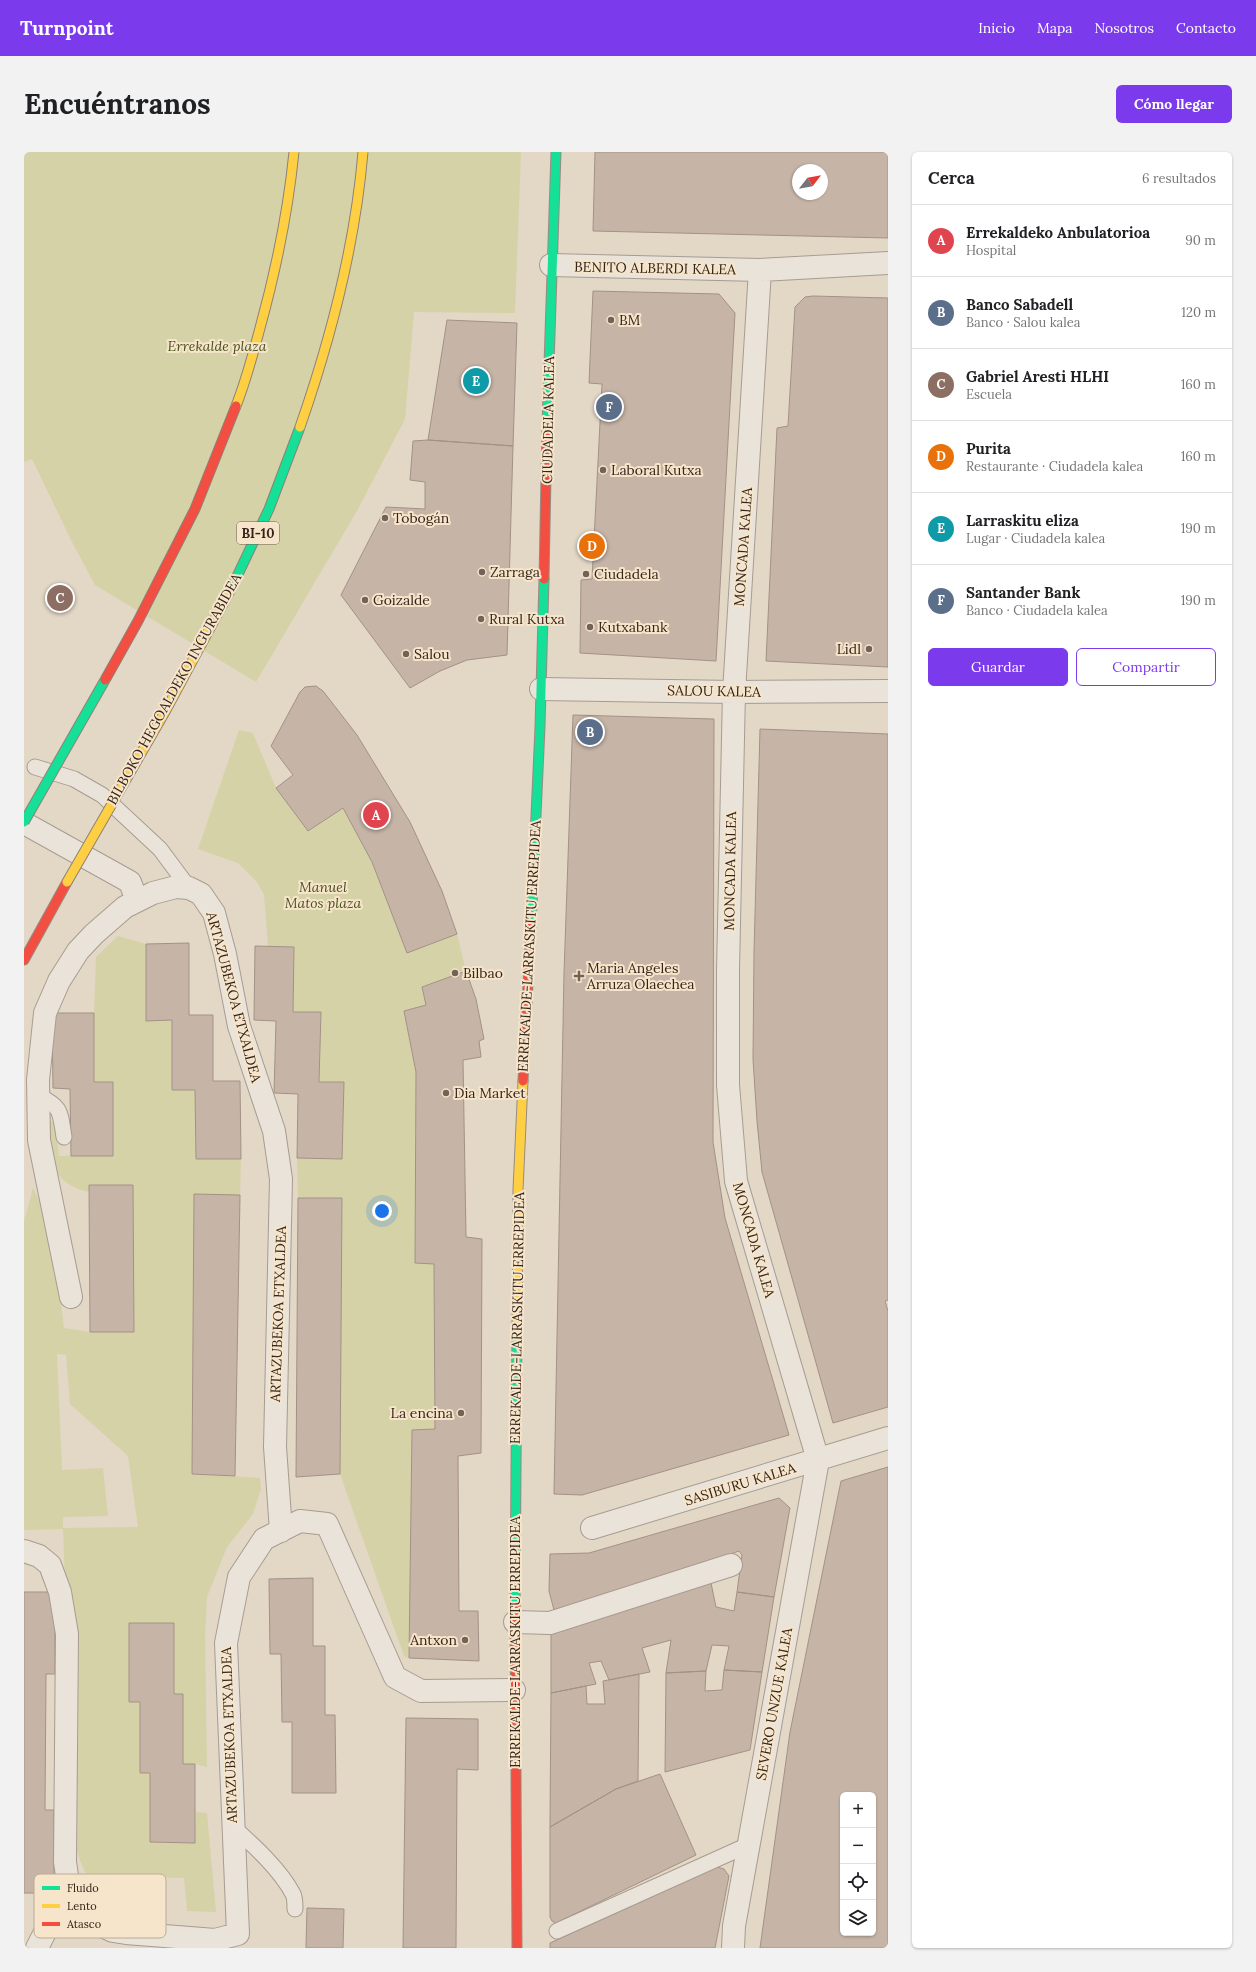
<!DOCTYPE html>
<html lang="es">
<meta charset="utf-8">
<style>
:root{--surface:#fff;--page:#f2f2f2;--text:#202124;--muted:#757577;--line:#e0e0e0;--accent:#7c3aed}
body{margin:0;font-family:Lora,serif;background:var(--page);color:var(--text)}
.controls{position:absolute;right:12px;bottom:12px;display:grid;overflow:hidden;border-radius:6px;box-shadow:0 1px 3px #0004}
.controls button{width:36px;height:36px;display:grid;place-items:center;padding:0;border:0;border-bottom:1px solid var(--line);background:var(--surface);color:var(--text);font:20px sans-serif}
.compass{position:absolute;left:768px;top:12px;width:36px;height:36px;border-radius:50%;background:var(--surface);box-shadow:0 1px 3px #0004;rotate:59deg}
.you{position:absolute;left:358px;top:1059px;width:14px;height:14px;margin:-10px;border:3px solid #fff;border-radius:50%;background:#1a73e8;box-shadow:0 0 0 6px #1a73e833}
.badge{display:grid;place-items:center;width:26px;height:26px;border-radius:50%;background:var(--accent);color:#fff;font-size:13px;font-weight:700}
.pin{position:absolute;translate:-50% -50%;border:2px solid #fff;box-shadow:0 1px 4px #0006}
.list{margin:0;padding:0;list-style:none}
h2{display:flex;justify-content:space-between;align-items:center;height:52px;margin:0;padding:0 16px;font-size:17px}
h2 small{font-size:13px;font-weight:400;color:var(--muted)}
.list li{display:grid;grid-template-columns:26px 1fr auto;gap:12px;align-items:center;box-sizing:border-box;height:72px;padding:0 16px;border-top:1px solid var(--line)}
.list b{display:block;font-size:15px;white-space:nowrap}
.list p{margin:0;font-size:13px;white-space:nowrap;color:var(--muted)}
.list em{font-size:13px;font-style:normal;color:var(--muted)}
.actions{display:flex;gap:8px;padding:12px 16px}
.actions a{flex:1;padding:9px 0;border:1px solid var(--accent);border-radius:6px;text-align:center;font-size:14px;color:var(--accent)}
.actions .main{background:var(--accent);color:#fff}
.icon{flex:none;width:22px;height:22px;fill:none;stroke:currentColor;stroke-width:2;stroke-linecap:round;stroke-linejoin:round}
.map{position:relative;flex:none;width:864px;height:1796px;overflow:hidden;border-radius:6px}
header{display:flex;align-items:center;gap:24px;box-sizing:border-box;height:56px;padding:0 20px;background:var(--accent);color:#fff}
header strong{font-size:19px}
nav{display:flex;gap:22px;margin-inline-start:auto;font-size:14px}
.intro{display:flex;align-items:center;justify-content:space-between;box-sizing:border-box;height:96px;padding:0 24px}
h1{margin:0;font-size:28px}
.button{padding:10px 18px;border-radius:6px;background:var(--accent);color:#fff;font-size:14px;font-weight:700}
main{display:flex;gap:24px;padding:0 24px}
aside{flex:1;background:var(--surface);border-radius:6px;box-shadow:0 1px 3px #0004}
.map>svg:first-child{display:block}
.green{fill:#d6d2a7;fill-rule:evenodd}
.building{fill:#c6b4a7;stroke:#a29286;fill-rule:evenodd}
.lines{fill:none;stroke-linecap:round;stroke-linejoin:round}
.lane-casing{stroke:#a79c90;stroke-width:17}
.street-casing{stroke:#a79c90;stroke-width:24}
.fast-casing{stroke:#978c80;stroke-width:11}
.slow-casing{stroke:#978c80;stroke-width:11}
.jam-casing{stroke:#978c80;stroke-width:11}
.lane{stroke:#eae3d9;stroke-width:15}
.street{stroke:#eae3d9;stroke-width:22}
.fast{stroke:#16e098;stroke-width:9}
.slow{stroke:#ffcf43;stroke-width:9}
.jam{stroke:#f24e42;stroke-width:9}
.fast-bridge-casing{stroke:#8c8277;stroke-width:11;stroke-linecap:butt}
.slow-bridge-casing{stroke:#8c8277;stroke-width:11;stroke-linecap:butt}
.jam-bridge-casing{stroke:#8c8277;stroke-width:11;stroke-linecap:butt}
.fast-bridge{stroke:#16e098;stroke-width:9}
.slow-bridge{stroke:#ffcf43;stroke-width:9}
.jam-bridge{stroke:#f24e42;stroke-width:9}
.poi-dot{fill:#716356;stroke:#f6e5ca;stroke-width:1.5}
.labels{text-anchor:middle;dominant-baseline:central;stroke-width:4;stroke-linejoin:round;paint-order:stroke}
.shield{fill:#f6e5ca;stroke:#6e5e4f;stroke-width:1}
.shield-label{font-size:13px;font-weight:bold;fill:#34241a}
.street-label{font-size:14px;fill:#34241a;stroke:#f6e5ca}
.poi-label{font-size:14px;fill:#34241a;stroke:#f6e5ca;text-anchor:start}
.park-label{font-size:14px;font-style:italic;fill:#4a521f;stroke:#f6e5ca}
.key{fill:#f6e5ca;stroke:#bcab95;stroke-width:1}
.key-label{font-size:11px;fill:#34241a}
</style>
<header>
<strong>Turnpoint</strong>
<nav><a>Inicio</a><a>Mapa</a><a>Nosotros</a><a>Contacto</a></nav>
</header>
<div class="intro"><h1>Encuéntranos</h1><a class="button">Cómo llegar</a></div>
<main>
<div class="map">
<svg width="864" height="1796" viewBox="0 0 864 1796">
<rect width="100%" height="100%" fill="#e3d7c6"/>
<path class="green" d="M0,0H497L491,161L390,160L381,267L333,359L232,530L71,433L48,390L8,307L0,310Z
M215,578L229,581L252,636L284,679L319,656L348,710L383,801L433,782L442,819L398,835L402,853L380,859L392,920L391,1111L410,1112L411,1277L388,1278L385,1506L380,1504L316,1322L318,1046H274L273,1006L318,1007L320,930H295L297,860H269L270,795L244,794L240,743L233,730L214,711L174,697Z
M94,784L122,792V868H148V938H171L172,1007H217L216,1043L170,1042L168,1322L236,1326L237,1337L229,1362L203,1395L183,1445L181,1483L183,1615L171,1612H159V1542H150L105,1550H116V1621H126V1690L171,1691L172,1660L183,1661L192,1760L163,1759L160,1726L119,1725L123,1756C80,1745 64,1738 51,1694L39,1377L0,1378V1069L9,1036L21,1059L32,1112L40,1176L66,1180L110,1179L109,1034L66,1033L65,1040C27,1032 24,1005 25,970L29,969L31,971L35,1004L89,1003V930H70V861L72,805ZM33,1202L42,1203L46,1252L104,1304L114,1375L39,1376V1365L84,1364L79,1316L38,1318Z"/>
<path class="building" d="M571,0H864V86L569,79ZM774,18H798V42H774Z
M569,139L695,142L711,161L692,509L556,501L557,428L568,427L578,232L565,231Z
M789,144L864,146V515L742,509L753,276L764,274L771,155L781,145Z
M423,168L493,171L489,294L404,288Z
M404,288L489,294L483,503L443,508L416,519L386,536L317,443L362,355L401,357V330L386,328L389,289Z
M292,534L299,539L333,583L386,670L418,739L433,782L383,801L348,710L319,656L284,679L252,636L269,623L247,594L276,540L281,535Z
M549,563L690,567L689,990L701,1066L765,1283L558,1343L530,1342L540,821Z
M736,577L864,582V1148L861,1149L864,1159V1255L809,1271L738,1020L733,969L729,907L730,800Z
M165,791V863H189V929H216L217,1007H172L171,938H148V868L122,869V792Z
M231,794L270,795L269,860H297L295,930H320L318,1007L273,1006L274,942L250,941L252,869L230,868Z
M442,819L452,847L460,887L455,889L457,905L439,908L442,1085L458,1087L457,1301L434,1304L435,1459H454L455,1509L385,1506L388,1278L411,1277L410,1112L391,1111L392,920L380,859L402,853L398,835Z
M28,861H70V930H89V1004H47L46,937L29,936Z
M65,1033H109L110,1180H66Z
M170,1042L216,1043L211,1324L168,1322Z
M274,1046H318L316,1322L272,1325Z
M864,1315V1796H736L766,1580L817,1329ZM819,1643H849V1781H819Z
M755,1346L766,1356L750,1445L713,1440L718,1403L715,1399L696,1406L697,1409L530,1458L525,1439L526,1402L565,1401Z
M289,1426V1494H301V1563H311L312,1641H268V1570H258L257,1502H246L245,1427Z
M687,1431L692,1455L710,1459L713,1440L750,1445L738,1520L700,1518L705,1494L688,1493L682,1519L642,1521L647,1488L618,1496L626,1520L585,1528L577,1509L565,1511L572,1532L527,1541V1480Z
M0,1440H31V1522H22L21,1658H30V1741H0Z
M105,1471H150V1542H159V1612H171V1691L126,1690V1621H116V1550H105Z
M700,1518L738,1520L726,1598L641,1620L642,1521L682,1519L681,1539L698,1538Z
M615,1522L614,1629L592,1637L526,1675L527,1541L562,1534L563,1552H581L579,1529Z
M382,1566L454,1567V1618L433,1617L432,1796H379Z
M636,1622L672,1703L532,1771L528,1769L526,1765V1675L592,1637Z
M693,1715L700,1717L705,1724L691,1796H526V1791Z
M283,1756L320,1757L319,1796H282Z"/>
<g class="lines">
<g class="lane-casing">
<path id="lane" d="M11,615L50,627L78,643L136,697L165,736
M15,944C38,955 36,960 40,985
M208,1674C228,1692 256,1717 269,1742C271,1746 271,1752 271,1757
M533,1779L724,1693"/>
</g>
<g class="street-casing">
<path id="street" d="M527,113L736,118L864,111
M517,537L710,540L864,539
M0,671L106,730L113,749
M47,1145L15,988L14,928L21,861L35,829L54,799L70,782L101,755L129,741L152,735L165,736L177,742L190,761L201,802L215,874L250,979L257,1027L251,1295L257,1379
M568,1376L864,1286
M0,1399L15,1404L26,1413L36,1440L43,1482L41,1710L47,1751L67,1769L89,1779L102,1781L191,1788L214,1782L202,1491L215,1425L240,1387L276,1369L303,1372L371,1525L397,1539L490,1538
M491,1470L526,1471L707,1413
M13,1796L21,1780L47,1751
M709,1796L710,1774L794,1308L712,1029L704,933V818L710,540L736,118"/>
</g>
<g class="fast-casing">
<path id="fast" d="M523,273L532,0
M507,774L516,575L520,427
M491,1455L493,1177"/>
</g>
<g class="slow-casing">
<path id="slow" d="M493,1177L494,1038L499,929"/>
</g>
<g class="jam-casing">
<path id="jam" d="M520,427L523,273
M0,808L43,730
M499,929L507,774
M491,1455L493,1796"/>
</g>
<use href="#lane" class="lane"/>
<use href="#street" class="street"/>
<use href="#fast" class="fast"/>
<use href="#slow" class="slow"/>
<use href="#jam" class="jam"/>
<g class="fast-bridge-casing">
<path id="fast-bridge" d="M207,437L245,357L276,275
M0,670L81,528"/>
</g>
<g class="slow-bridge-casing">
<path id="slow-bridge" d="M212,254C222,229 229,202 236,176C252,118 264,60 270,0
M276,275C307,186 331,95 339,0
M43,730L142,558L207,437"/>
</g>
<g class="jam-bridge-casing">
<path id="jam-bridge" d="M81,528L114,469L171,357L212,254"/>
</g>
<use href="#fast-bridge" class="fast-bridge"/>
<use href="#slow-bridge" class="slow-bridge"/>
<use href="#jam-bridge" class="jam-bridge"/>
</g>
<g class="poi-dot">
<circle cx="587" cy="168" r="4"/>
<circle cx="579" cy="318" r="4"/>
<circle cx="361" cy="366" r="4"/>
<circle cx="458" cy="420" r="4"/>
<circle cx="562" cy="422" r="4"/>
<circle cx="341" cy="448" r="4"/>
<circle cx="457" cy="467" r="4"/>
<circle cx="566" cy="475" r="4"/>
<circle cx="845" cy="497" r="4"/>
<circle cx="382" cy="502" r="4"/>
<circle cx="431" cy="821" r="4"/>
<path d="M553 818h4v4h4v4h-4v4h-4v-4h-4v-4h4z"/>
<circle cx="422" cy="941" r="4"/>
<circle cx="437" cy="1261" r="4"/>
<circle cx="441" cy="1488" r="4"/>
</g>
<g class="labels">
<rect class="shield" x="213" y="370" width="42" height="22" rx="3"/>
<g class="shield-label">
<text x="234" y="381">BI-10</text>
</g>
<g class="street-label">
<text transform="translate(631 116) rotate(1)">BENITO ALBERDI KALEA</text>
<text transform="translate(524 268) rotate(-89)">CIUDADELA KALEA</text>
<text transform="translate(719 395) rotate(-86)">MONCADA KALEA</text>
<text transform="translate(150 537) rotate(-61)">BILBOKO HEGOALDEKO INGURABIDEA</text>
<text transform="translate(690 539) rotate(1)">SALOU KALEA</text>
<text transform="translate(706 719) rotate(-89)">MONCADA KALEA</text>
<text transform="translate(505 794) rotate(-87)">ERREKALDE-LARRASKITU ERREPIDEA</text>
<text transform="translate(210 845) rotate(75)">ARTAZUBEKOA ETXALDEA</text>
<text transform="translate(730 1088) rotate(74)">MONCADA KALEA</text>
<text transform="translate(254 1162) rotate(-88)">ARTAZUBEKOA ETXALDEA</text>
<text transform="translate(493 1166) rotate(-89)">ERREKALDE-LARRASKITU ERREPIDEA</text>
<text transform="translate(716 1332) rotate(-17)">SASIBURU KALEA</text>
<text transform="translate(491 1490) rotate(-90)">ERREKALDE-LARRASKITU ERREPIDEA</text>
<text transform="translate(750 1552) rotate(-80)">SEVERO UNZUE KALEA</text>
<text transform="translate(205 1583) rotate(-92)">ARTAZUBEKOA ETXALDEA</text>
</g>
<g class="poi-label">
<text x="595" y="168">BM</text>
<text x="587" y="318">Laboral Kutxa</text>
<text x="369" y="366">Tobogán</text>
<text x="466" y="420">Zarraga</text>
<text x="570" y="422">Ciudadela</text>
<text x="349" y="448">Goizalde</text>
<text x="465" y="467">Rural Kutxa</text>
<text x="574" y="475">Kutxabank</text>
<text x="837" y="497" text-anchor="end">Lidl</text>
<text x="390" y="502">Salou</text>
<text x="563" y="816">Maria Angeles<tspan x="563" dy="16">Arruza Olaechea</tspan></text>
<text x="439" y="821">Bilbao</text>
<text x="430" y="941">Dia Market</text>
<text x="429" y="1261" text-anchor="end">La encina</text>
<text x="433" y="1488" text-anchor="end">Antxon</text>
</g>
<g class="park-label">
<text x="193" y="194">Errekalde plaza</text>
<text x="299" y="735">Manuel<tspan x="299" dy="16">Matos plaza</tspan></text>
</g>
</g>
<rect x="10" y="1722" width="132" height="64" rx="6" class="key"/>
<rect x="18" y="1734" width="18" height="4" fill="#16e098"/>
<rect x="18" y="1752" width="18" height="4" fill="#ffcf43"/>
<rect x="18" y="1770" width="18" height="4" fill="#f24e42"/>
<g class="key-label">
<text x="43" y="1740">Fluido</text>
<text x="43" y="1758">Lento</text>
<text x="43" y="1776">Atasco</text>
</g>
</svg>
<div class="controls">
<button>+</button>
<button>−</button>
<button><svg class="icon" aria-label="locate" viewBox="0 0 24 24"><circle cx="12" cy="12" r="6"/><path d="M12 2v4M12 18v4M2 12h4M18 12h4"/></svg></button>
<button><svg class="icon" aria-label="layers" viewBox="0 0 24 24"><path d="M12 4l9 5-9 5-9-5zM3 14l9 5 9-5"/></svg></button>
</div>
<svg class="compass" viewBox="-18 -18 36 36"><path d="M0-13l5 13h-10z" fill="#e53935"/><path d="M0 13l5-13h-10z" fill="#757577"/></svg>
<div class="you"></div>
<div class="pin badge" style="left:352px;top:663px;background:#e0444e">A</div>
<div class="pin badge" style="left:566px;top:580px;background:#5c6f8a">B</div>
<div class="pin badge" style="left:36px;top:446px;background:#8d6e63">C</div>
<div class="pin badge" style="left:568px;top:394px;background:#e8710a">D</div>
<div class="pin badge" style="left:452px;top:229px;background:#0f9aa8">E</div>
<div class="pin badge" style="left:585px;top:255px;background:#5c6f8a">F</div>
</div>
<aside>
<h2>Cerca<small>6 resultados</small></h2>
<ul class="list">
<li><span class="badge" style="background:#e0444e">A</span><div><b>Errekaldeko Anbulatorioa</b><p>Hospital</p></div><em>90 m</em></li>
<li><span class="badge" style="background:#5c6f8a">B</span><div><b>Banco Sabadell</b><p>Banco · Salou kalea</p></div><em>120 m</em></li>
<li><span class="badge" style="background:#8d6e63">C</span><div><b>Gabriel Aresti HLHI</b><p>Escuela</p></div><em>160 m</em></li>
<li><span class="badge" style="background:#e8710a">D</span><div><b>Purita</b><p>Restaurante · Ciudadela kalea</p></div><em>160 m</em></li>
<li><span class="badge" style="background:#0f9aa8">E</span><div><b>Larraskitu eliza</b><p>Lugar · Ciudadela kalea</p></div><em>190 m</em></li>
<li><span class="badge" style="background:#5c6f8a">F</span><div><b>Santander Bank</b><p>Banco · Ciudadela kalea</p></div><em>190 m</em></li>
</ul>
<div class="actions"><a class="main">Guardar</a><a>Compartir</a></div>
</aside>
</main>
